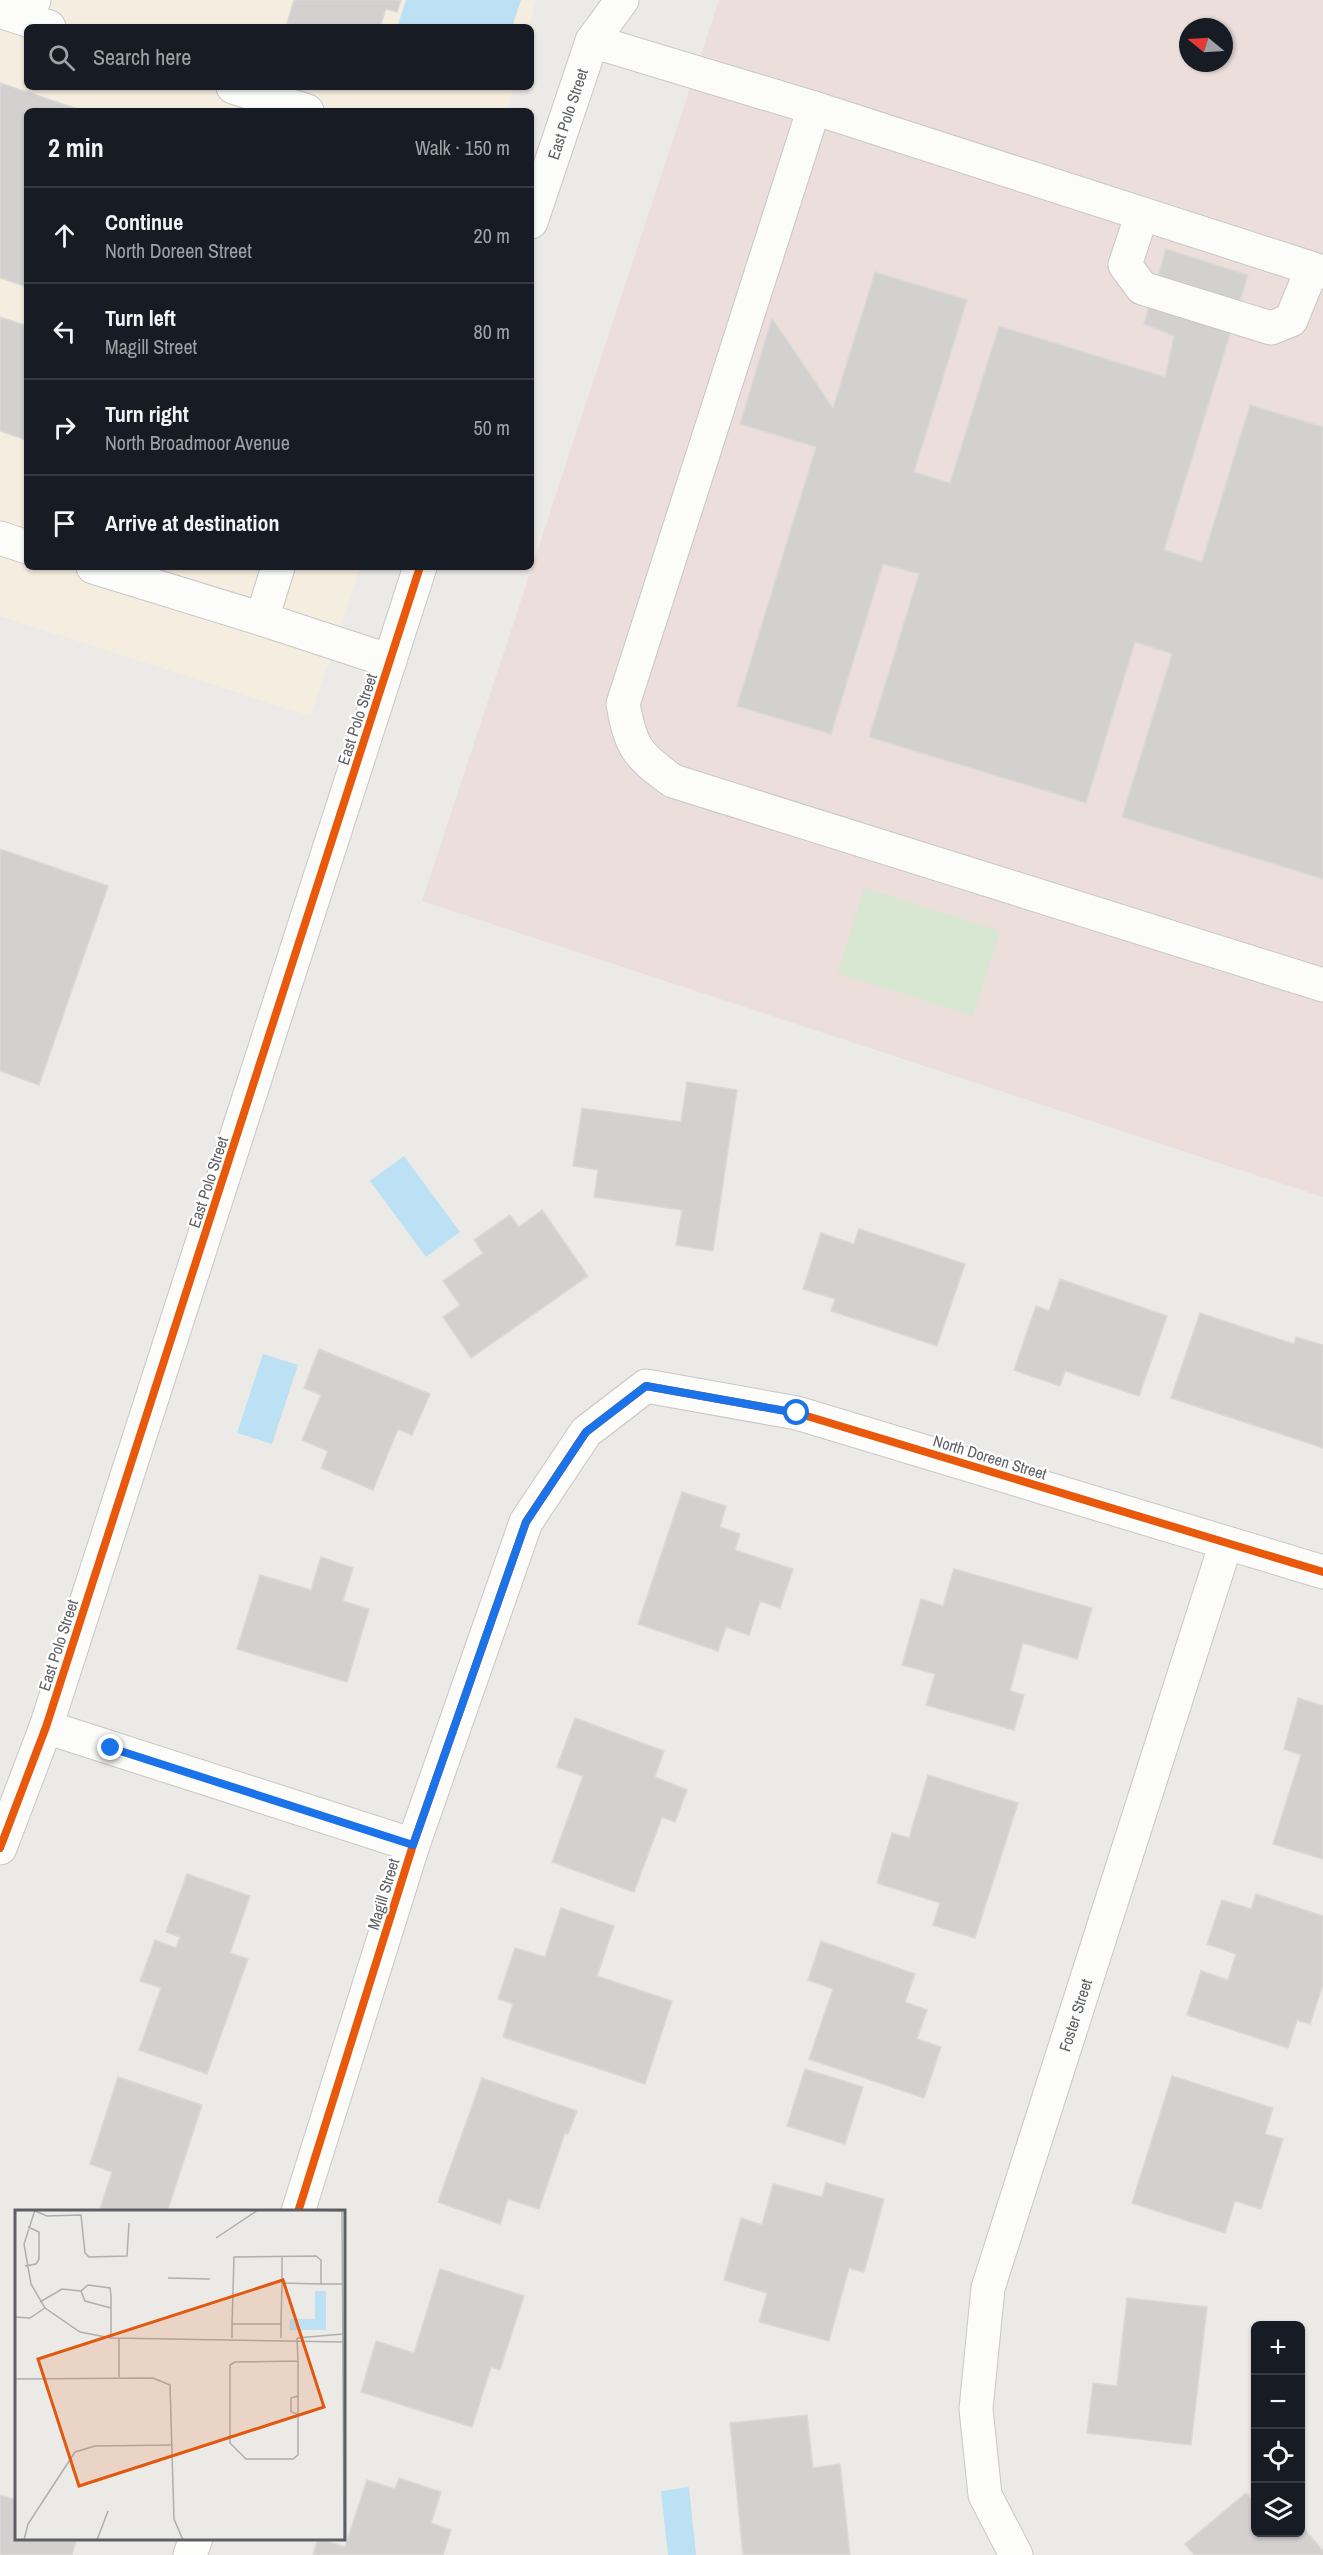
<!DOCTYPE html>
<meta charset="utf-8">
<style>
:root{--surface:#171b24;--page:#242831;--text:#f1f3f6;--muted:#9ea1a6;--line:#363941}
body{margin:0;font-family:"Archivo Narrow",sans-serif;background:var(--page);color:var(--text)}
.controls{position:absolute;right:18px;bottom:18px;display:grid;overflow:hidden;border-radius:9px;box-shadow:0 2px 4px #0004}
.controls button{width:54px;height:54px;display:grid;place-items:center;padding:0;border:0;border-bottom:2px solid var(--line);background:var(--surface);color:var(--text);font:30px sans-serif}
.compass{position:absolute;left:1179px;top:18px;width:54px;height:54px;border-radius:50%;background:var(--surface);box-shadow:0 2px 4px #0004;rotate:288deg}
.stop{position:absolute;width:18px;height:18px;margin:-14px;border:4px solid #1a73e8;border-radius:50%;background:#fff}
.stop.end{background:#1a73e8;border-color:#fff;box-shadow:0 2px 6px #0008}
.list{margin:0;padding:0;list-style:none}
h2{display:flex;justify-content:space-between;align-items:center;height:78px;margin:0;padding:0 24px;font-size:26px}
h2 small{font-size:20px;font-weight:400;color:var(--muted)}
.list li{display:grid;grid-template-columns:39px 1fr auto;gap:18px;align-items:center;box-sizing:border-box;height:96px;padding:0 24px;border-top:2px solid var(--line)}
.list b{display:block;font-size:22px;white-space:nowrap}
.list p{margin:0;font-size:20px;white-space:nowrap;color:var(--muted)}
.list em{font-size:20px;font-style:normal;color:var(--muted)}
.icon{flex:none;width:33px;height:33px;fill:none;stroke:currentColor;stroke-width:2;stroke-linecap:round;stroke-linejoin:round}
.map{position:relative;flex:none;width:1323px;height:2555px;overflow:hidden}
.search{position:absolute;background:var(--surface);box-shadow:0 2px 4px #0004;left:24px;top:24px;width:510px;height:66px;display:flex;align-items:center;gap:15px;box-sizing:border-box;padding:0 21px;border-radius:9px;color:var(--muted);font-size:22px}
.panel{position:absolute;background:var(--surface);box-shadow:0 2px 4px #0004;left:24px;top:108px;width:510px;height:462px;border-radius:9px}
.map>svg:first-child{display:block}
.commercial{fill:#f5eee0}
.medical{fill:#ebdedb;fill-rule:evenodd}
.green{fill:#d7e7d2}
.water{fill:#bce1f5}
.building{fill:#d3d1d0;stroke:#dbd9d6;stroke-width:1.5}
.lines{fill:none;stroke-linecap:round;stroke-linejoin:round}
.minor-casing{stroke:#c8c7c7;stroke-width:35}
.minor{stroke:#fcfcfb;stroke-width:33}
.cycleway-casing{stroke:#fff;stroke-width:11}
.cycleway{stroke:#e8590c;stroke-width:8}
.route{stroke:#1a73e8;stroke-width:8}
.labels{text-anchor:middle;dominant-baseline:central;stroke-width:4.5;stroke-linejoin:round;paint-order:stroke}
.street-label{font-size:16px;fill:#5c6064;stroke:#fff}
.inset-road{fill:none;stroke:#aeafae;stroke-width:1.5}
.view{fill:#e15910;fill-opacity:0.15;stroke:#e15910;stroke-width:3}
.inset-edge{fill:none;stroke:#5c6064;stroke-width:3}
</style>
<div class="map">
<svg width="1323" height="2555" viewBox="0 0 1323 2555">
<rect width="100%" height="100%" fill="#eceae6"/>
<path class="commercial" d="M0,0H536L529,27H27V87H514L507,111H27V567H360L311,716L0,616Z"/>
<path class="medical" d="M719,0H1323V1197L422,901ZM1188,27H1224V63H1188Z"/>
<path class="green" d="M864,888L1000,931L973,1016L838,973Z"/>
<path class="water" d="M406,0H521L512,27H397Z
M404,1156L460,1232L426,1257L370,1181Z
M263,1354L298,1365L272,1444L237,1433Z
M689,2487L696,2555H668L661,2491Z"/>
<path class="building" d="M294,0H401L397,12L386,9L380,27H300L287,23Z
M0,83L75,108L74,111H27V287L0,278Z
M1166,249L1248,275L1164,550L1202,562L1250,405L1323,427V879L1122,817L1172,654L1135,642L1086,803L869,737L919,574L883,564L831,734L737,706L816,447L740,424L772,318L833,408L875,272L967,300L914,472L950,483L999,326L1165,377L1174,336L1144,324Z
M0,317L27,326L26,440L0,431Z
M0,849L108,886L39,1085L0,1071Z
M687,1082L737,1090L713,1251L676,1245L682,1210L594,1197L598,1170L573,1166L582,1108L681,1122Z
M542,1210L588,1276L471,1358L443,1317L460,1305L443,1281L483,1253L474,1240L510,1215L519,1227Z
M859,1229L965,1264L937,1346L831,1311L835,1299L803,1289L821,1233L854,1244Z
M1060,1279L1167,1316L1139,1396L1065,1371L1060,1386L1014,1370L1036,1306L1049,1311Z
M1200,1313L1294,1344L1296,1337L1323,1345V1448L1171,1398Z
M319,1349L430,1394L412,1435L398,1429L373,1490L321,1468L328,1451L302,1440L321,1395L304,1388Z
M682,1492L726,1506L720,1527L740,1534L735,1550L793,1569L780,1608L760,1601L749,1635L726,1627L718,1651L638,1624Z
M321,1557L353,1568L343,1601L369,1609L347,1682L237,1649L260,1575L311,1590Z
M954,1569L1092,1608L1077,1659L1023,1643L1010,1691L1024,1695L1014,1730L926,1705L935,1674L902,1665L921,1599L943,1606Z
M1298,1698L1323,1706V1859L1273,1844L1301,1755L1284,1749Z
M575,1718L664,1751L655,1777L687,1790L675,1822L662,1817L634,1892L552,1862L583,1776L557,1767Z
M928,1775L1018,1803L975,1938L933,1925L940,1903L877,1883L892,1833L909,1838Z
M187,1874L250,1896L230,1953L248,1959L207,2074L139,2050L161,1988L140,1981L155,1940L176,1948L180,1937L166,1932Z
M1256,1894L1323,1916V1984L1310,2024L1297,2020L1288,2048L1187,2015L1201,1971L1228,1980L1236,1954L1207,1944L1222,1900L1251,1909Z
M561,1908L614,1926L597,1976L672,2001L645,2084L503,2037L513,2004L498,1999L515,1948L545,1957Z
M821,1941L915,1974L905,2002L927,2010L917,2039L941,2047L924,2098L809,2059L833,1989L808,1980Z
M805,2069L863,2087L845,2144L787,2126Z
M1172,2076L1273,2108L1265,2134L1283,2139L1261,2209L1235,2201L1225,2233L1132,2203Z
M118,2077L202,2105L167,2212H109L100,2209L112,2172L90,2164Z
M482,2078L577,2111L568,2134L565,2133L539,2209L508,2199L500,2224L438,2202Z
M826,2183L884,2199L864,2272L849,2268L829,2341L759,2322L767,2293L724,2280L741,2218L762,2225L773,2184L822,2197Z
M440,2269L524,2296L500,2370L491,2367L472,2427L361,2392L376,2341L414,2353Z
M1127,2298L1207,2307L1191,2445L1087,2433L1093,2383L1117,2386Z
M807,2415L813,2468L840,2464L850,2555H743L730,2423Z
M399,2478L441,2492L431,2523L451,2530L443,2555H313L318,2538L345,2547L367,2480L395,2489Z
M1246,2493L1256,2505V2532H1300V2524L1323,2551V2555H1194L1185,2544Z
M0,2495L16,2500V2538H77L72,2555H0Z"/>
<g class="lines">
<g class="minor-casing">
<g id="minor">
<path d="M34,0L27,20L49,27"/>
<path d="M0,11L27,20"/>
<path d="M592,41L814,108L1323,272"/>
<path d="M233,87L307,111"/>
<path d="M814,108L623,704C631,748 637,755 673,781L1323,985"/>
<path d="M1142,214L1125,265L1142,288L1271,328L1291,320L1312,269"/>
<path id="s1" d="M531,222L592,41L622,0"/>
<path d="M0,538L27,547"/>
<path d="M93,567L262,619"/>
<path d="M278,567L262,619L390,661"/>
<path d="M46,1727L413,1845"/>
<path d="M0,1848L46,1727L420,567"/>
<path d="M298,2212L413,1845L526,1522L586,1432L646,1386L797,1413L1323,1572"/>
<path d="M190,2555L196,2538"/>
<path id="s2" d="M1016,2555L985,2495L976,2409L988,2288L1226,1543"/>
</g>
</g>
<use href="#minor" class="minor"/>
<g class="cycleway-casing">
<path id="cycleway" d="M0,1848L46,1727L420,567
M298,2212L413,1845L526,1522L586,1432L646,1386L797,1413L1323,1572"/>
</g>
<use href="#cycleway" class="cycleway"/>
</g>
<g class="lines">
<path class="route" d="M111,1748L413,1845L526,1522L586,1432L646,1386L797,1413"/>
</g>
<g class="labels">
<g class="street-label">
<text stroke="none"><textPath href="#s1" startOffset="114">East Polo Street</textPath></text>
<text transform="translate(357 719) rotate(-72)">East Polo Street</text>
<text transform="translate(208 1182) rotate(-72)">East Polo Street</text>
<text transform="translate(990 1457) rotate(17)">North Doreen Street</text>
<text transform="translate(58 1645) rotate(-72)">East Polo Street</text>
<text transform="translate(383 1894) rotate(-73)">Magill Street</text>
<text stroke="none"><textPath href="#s2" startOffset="562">Foster Street</textPath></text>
</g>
</g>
<g transform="translate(15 2210)">
<rect width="330" height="330" fill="#eceae6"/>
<path d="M300,81H311V120H274L275,109H300Z" fill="#bce1f5"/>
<path class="inset-road" d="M20,0L9,34L16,74L30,98L65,122L96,128L328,132M294,0L327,1M327,0L329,330M20,1L32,6L66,5L70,43L74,47L112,46L114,13M201,28L243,0M10,56L21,54L24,49V22L13,17M153,68L195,69M267,73V46M25,92L47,79L66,81M96,98L70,91L66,81L73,75L95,78L96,86V128M0,107L15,108L30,98M217,114L219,47L301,46L306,50V74H328M266,114L267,73L306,74M104,128V167M217,128V114H266V128M282,128L283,151V245L278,249H231L215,233V155L220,152L283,151M282,128L328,124M0,169L138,168L155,175L159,309L168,330M283,186L276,188V202L283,204M9,330L13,314L60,242L80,236L158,235M82,330L93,301"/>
<path class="view" d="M268,70L309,197L64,276L23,149Z"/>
<rect width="330" height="330" class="inset-edge"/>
</g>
</svg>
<div class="controls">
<button>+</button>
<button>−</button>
<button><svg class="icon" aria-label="locate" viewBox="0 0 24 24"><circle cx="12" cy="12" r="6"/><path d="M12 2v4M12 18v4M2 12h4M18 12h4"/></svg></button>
<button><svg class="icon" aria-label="layers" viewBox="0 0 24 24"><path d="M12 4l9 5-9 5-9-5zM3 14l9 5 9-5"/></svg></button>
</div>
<svg class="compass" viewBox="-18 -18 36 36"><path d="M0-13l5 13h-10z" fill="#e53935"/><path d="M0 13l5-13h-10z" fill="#9ea1a6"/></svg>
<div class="stop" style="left:797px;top:1413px"></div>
<div class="stop end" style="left:111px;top:1748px"></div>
<div class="search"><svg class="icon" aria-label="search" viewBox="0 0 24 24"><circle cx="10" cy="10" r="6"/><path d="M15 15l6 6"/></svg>Search here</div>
<section class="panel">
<h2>2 min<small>Walk · 150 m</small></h2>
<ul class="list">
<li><svg class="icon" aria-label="ahead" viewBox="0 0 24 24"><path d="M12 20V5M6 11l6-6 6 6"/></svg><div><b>Continue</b><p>North Doreen Street</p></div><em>20 m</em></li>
<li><svg class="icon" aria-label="left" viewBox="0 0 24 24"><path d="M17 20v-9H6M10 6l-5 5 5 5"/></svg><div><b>Turn left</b><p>Magill Street</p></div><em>80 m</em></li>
<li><svg class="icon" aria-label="right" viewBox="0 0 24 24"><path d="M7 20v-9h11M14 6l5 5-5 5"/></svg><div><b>Turn right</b><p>North Broadmoor Avenue</p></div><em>50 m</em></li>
<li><svg class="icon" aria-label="arrive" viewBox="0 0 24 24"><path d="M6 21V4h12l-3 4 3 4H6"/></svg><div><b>Arrive at destination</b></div></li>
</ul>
</section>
</div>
